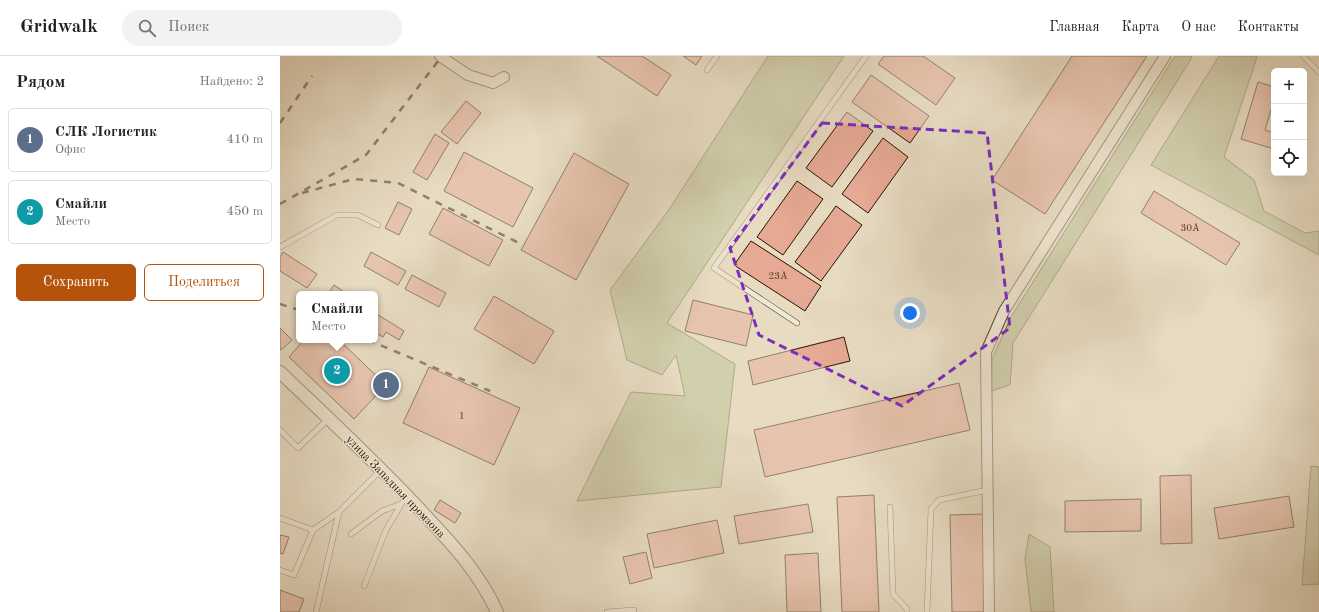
<!DOCTYPE html>
<html lang="ru">
<meta charset="utf-8">
<style>
:root{--surface:#fff;--page:#f2f2f2;--text:#202124;--muted:#757577;--line:#e0e0e0;--accent:#b45309}
body{margin:0;font-family:"Old Standard TT",serif;background:var(--page);color:var(--text)}
.controls{position:absolute;right:12px;top:12px;display:grid;overflow:hidden;border-radius:6px;box-shadow:0 4px 16px #0002}
.controls button{width:36px;height:36px;display:grid;place-items:center;padding:0;border:0;border-bottom:1px solid var(--line);background:var(--surface);color:var(--text);font:20px sans-serif}
.you{position:absolute;left:630px;top:257px;width:14px;height:14px;margin:-10px;border:3px solid #fff;border-radius:50%;background:#1a73e8;box-shadow:0 0 0 6px #1a73e833}
.badge{display:grid;place-items:center;width:26px;height:26px;border-radius:50%;background:var(--accent);color:#fff;font-size:13px;font-weight:700}
.pin{position:absolute;translate:-50% -50%;border:2px solid #fff;box-shadow:0 1px 4px #0006}
.popup{position:absolute;left:16px;top:235px;width:82px;height:52px;box-sizing:border-box;display:grid;place-content:center;border-radius:6px;background:var(--surface);filter:drop-shadow(0 1px 3px #0005);font-size:13px;white-space:nowrap;color:var(--muted)}
.popup b{font-size:15px;color:var(--text)}
.popup::after{content:'';position:absolute;left:50%;top:100%;margin-left:-8px;border:8px solid transparent;border-top-color:var(--surface)}
.list{margin:0;padding:0;list-style:none}
h2{display:flex;justify-content:space-between;align-items:center;height:52px;margin:0;padding:0 16px;font-size:17px}
h2 small{font-size:13px;font-weight:400;color:var(--muted)}
.list li{display:grid;grid-template-columns:26px 1fr auto;gap:12px;align-items:center;box-sizing:border-box;height:64px;margin:0 8px 8px;padding:0 8px;border:1px solid var(--line);border-radius:6px}
.list b{display:block;font-size:15px;white-space:nowrap}
.list p{margin:0;font-size:13px;white-space:nowrap;color:var(--muted)}
.list em{font-size:13px;font-style:normal;color:var(--muted)}
.actions{display:flex;gap:8px;padding:12px 16px}
.actions a{flex:1;padding:9px 0;border:1px solid var(--accent);border-radius:6px;text-align:center;font-size:14px;color:var(--accent)}
.actions .main{background:var(--accent);color:#fff}
.icon{flex:none;width:22px;height:22px;fill:none;stroke:currentColor;stroke-width:2;stroke-linecap:round;stroke-linejoin:round}
.map{position:relative;flex:none;width:1039px;height:556px;overflow:hidden}
header{display:flex;align-items:center;gap:24px;box-sizing:border-box;height:56px;padding:0 20px;background:var(--surface);border-bottom:1px solid var(--line)}
header strong{font-size:19px}
nav{display:flex;gap:22px;margin-inline-start:auto;font-size:14px}
.search{width:280px;height:36px;background:var(--page);display:flex;align-items:center;gap:10px;box-sizing:border-box;padding:0 14px;border-radius:22px;color:var(--muted);font-size:15px}
main{display:flex}
aside{flex:1;background:var(--surface)}
.map>svg:first-child{display:block}
.green{fill:#b8c092;stroke:#706a49}
.building{fill:#e6a994;stroke:#291300}
.lines{fill:none;stroke-linecap:round;stroke-linejoin:round}
.service-casing{stroke:#584530;stroke-width:6}
.minor-casing{stroke:#584530;stroke-width:12}
.tertiary-casing{stroke:#584530;stroke-width:14}
.service{stroke:#efe8d7;stroke-width:5}
.minor{stroke:#efe8d7;stroke-width:10}
.tertiary{stroke:#efe8d7;stroke-width:12}
.rail{stroke:#291300;stroke-width:2.5;stroke-dasharray:7 7;stroke-linecap:butt}
.marked{fill:none;stroke:#7b2cbf;stroke-width:3;stroke-dasharray:8 5;stroke-linejoin:round}
.labels{text-anchor:middle;dominant-baseline:central;stroke-width:3;stroke-linejoin:round;paint-order:stroke}
.number-label{font-size:10px;fill:#583825}
.street-label{font-size:12px;fill:#291300;stroke:#efe8d7}
</style>
<header>
<strong>Gridwalk</strong>
<div class="search"><svg class="icon" aria-label="search" viewBox="0 0 24 24"><circle cx="10" cy="10" r="6"/><path d="M15 15l6 6"/></svg>Поиск</div>
<nav><a>Главная</a><a>Карта</a><a>О нас</a><a>Контакты</a></nav>
</header>
<main>
<aside>
<h2>Рядом<small>Найдено: 2</small></h2>
<ul class="list">
<li><span class="badge" style="background:#5c6f8a">1</span><div><b>СЛК Логистик</b><p>Офис</p></div><em>410 m</em></li>
<li><span class="badge" style="background:#0f9aa8">2</span><div><b>Смайли</b><p>Место</p></div><em>450 m</em></li>
</ul>
<div class="actions"><a class="main">Сохранить</a><a>Поделиться</a></div>
</aside>
<div class="map">
<svg width="1039" height="556" viewBox="0 0 1039 556">
<rect width="100%" height="100%" fill="#e7dbc2"/>
<filter id="stains"><feTurbulence type="fractalNoise" baseFrequency=".005" numOctaves="4"/><feColorMatrix values="0 0 0 0 .2 0 0 0 0 .09 0 0 0 0 .02 0 0 0 .5 -.17"/></filter>
<radialGradient id="worn" r=".72"><stop offset=".6" stop-color="#630" stop-opacity="0"/><stop offset="1" stop-color="#630" stop-opacity=".3"/></radialGradient>
<path class="green" d="M488,0H564L387,267L455,308L441,431L297,445L351,336L405,340L396,299L382,319L347,304L330,234L388,155Z
M895,0H912L911,3L733,287L730,329L711,335L712,303L731,261Z
M939,0H975L977,1L944,101L974,124L984,155L1025,177L1039,175V199L871,109Z
M1031,410L1039,411V528L1022,529Z
M749,478L770,491L774,556H751L745,503Z"/>
<path class="building" d="M317,0H362L391,19L377,40Z
M403,0H422L416,9Z
M604,0H643L675,22L656,49L598,8Z
M792,0H867L765,158L712,124Z
M591,19L649,60L630,87L572,46Z
M978,26L994,31V44L985,74L994,77V93L961,83Z
M186,45L201,57L177,88L161,76Z
M567,56L593,75L552,131L526,112Z
M155,78L169,87L147,124L133,116Z
M603,82L628,101L588,157L562,138Z
M184,96L253,132L233,171L164,135Z
M294,97L349,128L296,224L241,194Z
M517,125L543,143L503,199L477,181Z
M874,135L960,187L946,209L861,157Z
M118,146L132,153L119,179L105,172Z
M556,150L582,169L541,225L515,206Z
M163,152L223,184L209,210L149,178Z
M471,185L541,230L525,255L454,209Z
M3,196L37,218L27,232L0,215V201Z
M91,196L126,215L118,229L84,210Z
M132,219L166,237L159,251L125,233Z
M54,229L64,236L62,238H48Z
M214,240L274,275L254,308L194,273Z
M413,244L473,259L466,290L405,275Z
M95,257L124,275L119,284L106,276L103,281L95,276Z
M0,272L12,284L1,294L0,293Z
M564,281L570,305L473,329L468,305Z
M24,284H59L106,329L74,363L9,301Z
M149,311L240,352L214,409L123,367Z
M679,327L690,374L485,421L474,374Z
M911,419L912,487L881,488L880,420Z
M594,439L599,556H562L557,441Z
M1009,440L1014,471L939,483L934,452Z
M861,443V475L785,476V445Z
M160,444L181,457L175,467L154,454Z
M528,448L533,476L459,488L454,460Z
M704,458L706,556H672L670,459Z
M437,464L444,497L374,512L367,478Z
M0,479L9,481L3,498L0,497Z
M366,496L372,522L350,528L343,501Z
M538,497L541,556H507L505,499Z
M0,534L24,543L19,556H0Z"/>
<g class="lines">
<g class="service-casing">
<path id="service" d="M1023,0L1039,16
M427,14L437,0
M0,191L57,159H78L98,169
M517,267L434,212L586,0
M0,374L18,392L48,363
M610,451L613,538L627,553V556
M0,462L33,474L59,456L101,414
M71,478L102,455L121,448
M0,514L14,519L33,474
M84,530L106,474L126,440
M36,556L59,456
M327,556L354,554
M647,556L651,453L659,444L708,434"/>
</g>
<g class="minor-casing">
<path id="minor" d="M160,0L188,19L213,27L224,21
M709,556L706,296L724,255L885,0"/>
</g>
<g class="tertiary-casing">
<path id="tertiary" d="M0,316C49,363 99,409 145,459C173,489 200,518 217,556"/>
</g>
<use href="#service" class="service"/>
<use href="#minor" class="minor"/>
<use href="#tertiary" class="tertiary"/>
<path class="rail" d="M0,67L32,20
M22,137L74,123L118,127L243,189
M0,148L86,99L162,0
M0,248L19,254
M88,284L210,335"/>
</g>
<path d="M0 0H1039V556H0ZM542,67L707,77L730,272L622,350L479,279L450,192Z" fill="#e7dbc2" fill-opacity=".55" fill-rule="evenodd"/>
<path class="marked" d="M542,67L707,77L730,272L622,350L479,279L450,192Z"/>
<g class="labels">
<g class="number-label">
<text x="910" y="172">30А</text>
<text x="498" y="220">23А</text>
<text x="182" y="360">1</text>
</g>
<g class="street-label">
<text transform="translate(115 431) rotate(46)">улица Западная промзона</text>
</g>
</g>
<rect width="100%" height="100%" filter="url(#stains)"/>
<rect width="100%" height="100%" fill="url(#worn)"/>
</svg>
<div class="controls">
<button>+</button>
<button>−</button>
<button><svg class="icon" aria-label="locate" viewBox="0 0 24 24"><circle cx="12" cy="12" r="6"/><path d="M12 2v4M12 18v4M2 12h4M18 12h4"/></svg></button>
</div>
<div class="you"></div>
<div class="pin badge" style="left:106px;top:329px;background:#5c6f8a">1</div>
<div class="pin badge" style="left:57px;top:315px;background:#0f9aa8">2</div>
<div class="popup"><b>Смайли</b>Место</div>
</div>
</main>
